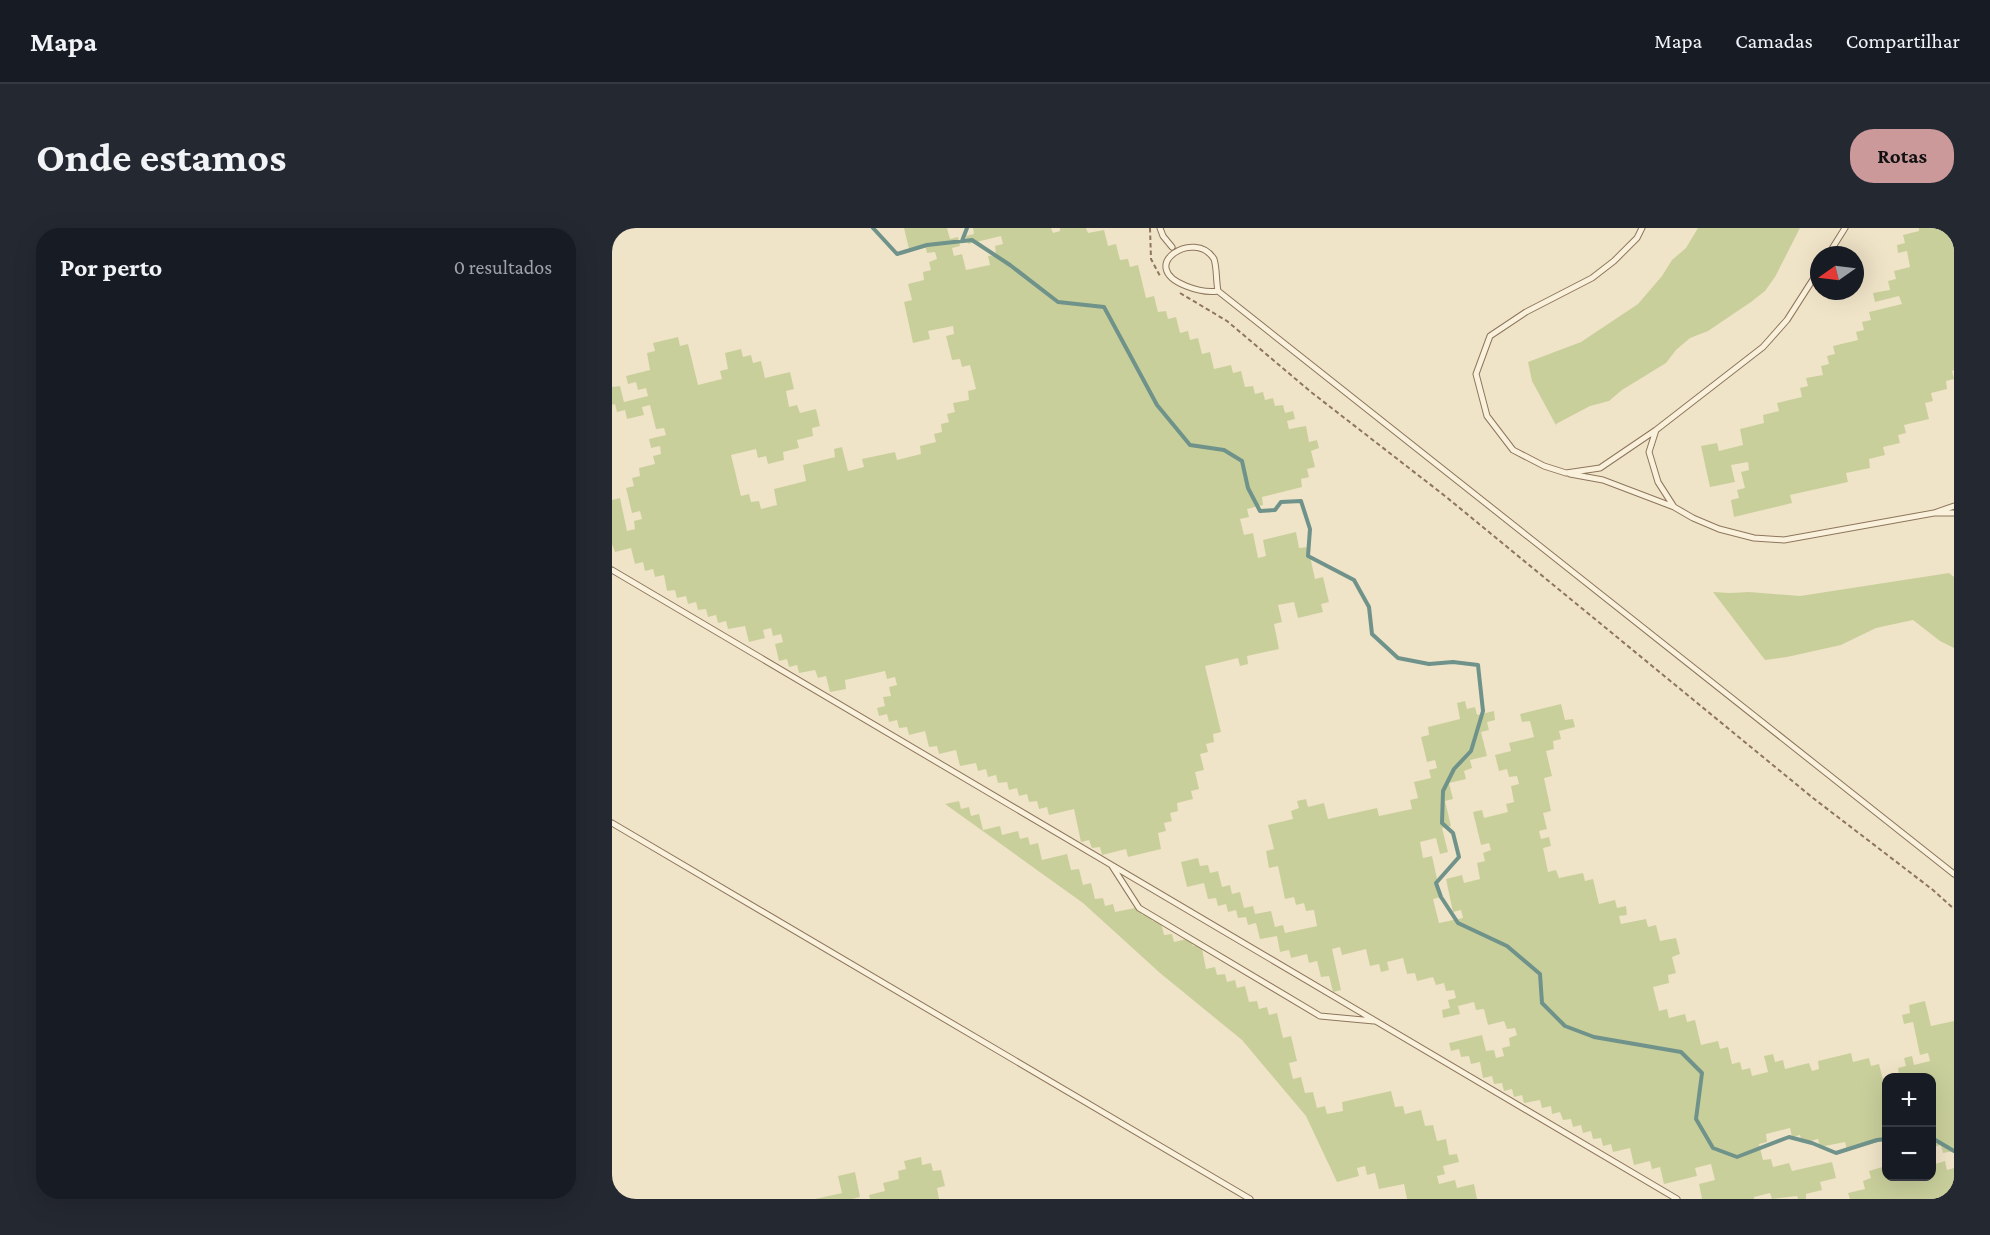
<!DOCTYPE html>
<html lang="pt">
<meta charset="utf-8">
<style>
:root{--surface:#171b24;--page:#242831;--text:#f1f3f6;--muted:#9ea1a6;--line:#363941;--accent:#cc999b}
body{margin:0;font-family:"Crimson Pro",serif;background:var(--page);color:var(--text)}
.controls{position:absolute;right:18px;bottom:18px;display:grid;overflow:hidden;border-radius:12px;box-shadow:0 6px 24px #0002}
.controls button{width:54px;height:54px;display:grid;place-items:center;padding:0;border:0;border-bottom:2px solid var(--line);background:var(--surface);color:var(--text);font:30px sans-serif}
.compass{position:absolute;left:1198px;top:18px;width:54px;height:54px;border-radius:50%;background:var(--surface);box-shadow:0 6px 24px #0002;rotate:256deg}
.list{margin:0;padding:0;list-style:none}
h2{display:flex;justify-content:space-between;align-items:center;height:78px;margin:0;padding:0 24px;font-size:26px}
h2 small{font-size:20px;font-weight:400;color:var(--muted)}
.map{position:relative;flex:none;width:1342px;height:971px;overflow:hidden;border-radius:24px}
header{display:flex;align-items:center;gap:36px;box-sizing:border-box;height:84px;padding:0 30px;background:var(--surface);border-bottom:2px solid var(--line)}
header strong{font-size:28px}
nav{display:flex;gap:33px;margin-inline-start:auto;font-size:21px}
.intro{display:flex;align-items:center;justify-content:space-between;box-sizing:border-box;height:144px;padding:0 36px}
h1{margin:0;font-size:42px}
.button{padding:15px 27px;border-radius:24px;background:var(--accent);color:#111;font-size:21px;font-weight:700}
main{display:flex;gap:36px;padding:0 36px}
aside{flex:1;background:var(--surface);border-radius:24px;box-shadow:0 6px 24px #0002}
.map>svg:first-child{display:block}
.green{fill:#c9cf9b}
.lines{fill:none;stroke-linecap:round;stroke-linejoin:round}
.stream{stroke:#6f938a;stroke-width:4}
.service-casing{stroke:#8d765c;stroke-width:7}
.path{stroke:#8d765c;stroke-width:2;stroke-dasharray:4.5 3;stroke-linecap:butt}
.service{stroke:#faf1dc;stroke-width:5}
</style>
<header>
<strong>Mapa</strong>
<nav><a>Mapa</a><a>Camadas</a><a>Compartilhar</a></nav>
</header>
<div class="intro"><h1>Onde estamos</h1><a class="button">Rotas</a></div>
<main>
<aside>
<h2>Por perto<small>0 resultados</small></h2>
<ul class="list">
</ul>
</aside>
<div class="map">
<svg width="1342" height="971" viewBox="0 0 1342 971">
<rect width="100%" height="100%" fill="#f0e4c8"/>
<path class="green" d="M292,0H335L338,11L346,9L348,18L340,20L342,28L350,26L354,42L378,37L376,28L384,27L383,18L391,16L389,8L356,16L354,8L362,6L361,0H439L441,5L448,3V0H474L476,5L492,2L496,18L504,16L508,32L516,31L518,39L526,37L534,70L542,68L546,84L554,83L556,91L564,89L568,105L576,103L578,112L586,110L590,126L598,124L602,141L619,137L621,145L629,143L633,159L641,158L643,166L651,164L653,172L661,170L663,178L671,177L673,185L681,183L683,191L675,193L677,201L694,198L697,214L705,212L707,220L699,223L703,239L695,241L697,249L689,251L690,259L650,269L651,277L635,281L637,289L628,291L632,307L641,305L646,330L654,328L651,312L684,304L687,320L696,319L703,351L711,349L717,374L709,376L711,384L686,390L682,374L666,377L670,394L662,396L667,421L635,428L636,436L628,438L626,430L593,438L609,504L601,506L602,514L594,516L596,524L588,526L592,542L583,544L587,561L579,563L581,571L565,575L566,583L558,585L560,593L552,595L554,603L546,605L549,621L516,629L514,621L490,627L488,619L480,620L477,612L469,614L462,581L437,587L435,579L427,581L425,573L417,574L415,566L407,568L405,560L397,562L395,554L386,555L384,547L376,549L374,541L366,543L364,535L348,538L344,522L327,526L325,518L317,519L313,503L297,507L295,499L287,500L285,492L277,494L275,486L267,488L265,480L273,478L271,469L279,468L277,459L285,457L283,449L275,451L273,443L233,452L234,461L218,464L214,448L206,450L203,442L187,445L185,437L177,439L175,431L167,433L163,416L171,414L169,406L161,408L159,400L151,402L153,410L137,414L133,398L116,401L114,393L106,395L104,387L96,389L94,381L86,382L84,374L76,376L74,368L65,370L63,362L55,363L52,347L43,349L41,341L33,343L31,334L23,336L19,320L3,324L0,316V272L8,270L15,303L23,301L22,293L30,291L28,283L20,285L14,260L22,258L20,250L28,248L27,240L43,236L41,228L49,226L48,218L39,220L37,211L54,207L52,200L44,201L38,177L30,179L32,187L15,191L13,182L5,184L3,176L0,177V159L8,158L12,174L36,168L34,160L26,162L24,154L16,156L14,148L38,142L35,125L43,123L41,115L66,109L68,118L76,116L86,157L110,151L108,143L116,141L113,125L129,121L131,129L139,127L141,135L149,133L153,150L178,144L182,161L174,163L177,179L185,177L188,185L204,181L208,198L200,200L201,208L185,212L187,220L171,224L172,232L156,236L154,228L146,230L144,221L119,227L129,268L137,266L139,274L147,273L149,281L165,277L162,261L194,253L191,237L223,229L222,221L230,219L236,243L252,239L250,231L283,224L285,232L309,226L308,218L324,214L322,206L330,204L329,196L337,194L335,186L343,184L341,175L357,172L356,163L364,161L358,137L350,139L348,131L340,132L334,108L342,106L341,98L316,103L318,111L301,115L292,74L300,72L296,56L312,52L311,44L319,42L317,34L325,31L323,24L315,25L313,17L297,21Z
M1086,0H1188L1163,49L1153,63L1139,74L1096,103L1078,110L1064,122L1054,135L1010,162L997,173L978,178L944,196L945,199L920,153L916,134L969,114L1026,76L1050,48L1060,32L1074,20Z
M1307,0H1342V142L1340,143L1342,151L1334,153L1335,161L1319,165L1321,173L1313,175L1317,191L1292,197L1294,205L1286,207L1288,215L1271,219L1273,227L1257,231L1258,240L1234,245L1236,254L1178,267L1180,275L1122,289L1119,272L1127,270L1125,262L1133,260L1129,244L1137,242L1136,234L1119,237L1123,254L1098,259L1089,218L1105,215L1107,223L1131,217L1128,201L1152,195L1151,187L1167,183L1165,175L1190,169L1188,160L1196,158L1194,150L1211,147L1209,138L1217,136L1215,128L1223,126L1221,118L1246,112L1244,104L1252,102L1250,94L1259,92L1257,84L1290,76L1287,68L1263,74L1261,65L1278,62L1276,53L1284,51L1282,43L1298,39L1295,23L1286,25L1285,17L1293,15L1291,7L1307,3Z
M1337,345L1342,349V420L1328,413L1301,392L1264,400L1229,417L1175,429L1153,432L1101,364L1118,365L1137,364L1188,368Z
M853,473L855,481L863,479L865,487L882,483L883,492L875,494L877,502L869,504L875,528L858,532L860,540L852,543L854,551L837,555L841,571L833,573L839,598L830,600L836,624L828,626L824,610L808,614L811,630L820,628L829,669L821,671L827,695L851,690L849,682L841,684L834,651L850,647L852,655L868,651L865,635L873,633L871,625L879,622L877,615L869,617L861,584L870,582L872,590L896,584L894,576L902,574L899,558L907,556L905,548L897,549L895,541L887,543L883,527L899,523L897,515L922,509L918,493L910,494L908,486L949,476L953,492L961,491L963,499L947,503L949,511L941,513L942,521L934,523L940,548L932,550L939,583L931,585L935,601L927,603L929,611L937,609L939,618L931,620L936,644L944,642L947,650L971,645L973,653L981,651L987,676L1003,672L1005,680L1014,678L1015,687L1007,688L1009,696L1034,691L1036,699L1044,697L1048,713L1064,710L1068,726L1060,729L1064,745L1056,747L1057,755L1041,759L1047,783L1055,781L1057,790L1073,786L1075,794L1083,792L1089,817L1106,813L1108,821L1116,819L1120,836L1128,834L1130,842L1138,840L1140,848L1156,844L1152,828L1161,826L1163,834L1171,832L1173,841L1197,835L1200,843L1207,841L1206,833L1239,825L1241,834L1257,830L1259,838L1267,836L1271,852H1274V912L1235,922L1233,914L1208,919L1206,911L1190,915L1188,907L1180,909L1178,900L1154,906L1155,914L1147,916L1151,932L1159,931L1161,939L1177,935L1180,943L1220,934L1224,950L1208,954L1210,962L1194,966V971H1186L1185,968L1160,971L1158,965L1142,969V971H1090L1087,956L1103,952L1099,936L1083,940L1085,948L1052,956L1048,939L1040,941L1038,933L1022,937L1018,920L1001,924L999,916L991,918L989,910L981,911L979,903L971,905L969,897L961,899L959,891L951,892L948,884L940,886L939,878L930,880L928,872L912,875L910,867L902,869L900,861L892,863L890,855L882,856L880,848L871,850L868,834L859,836L857,828L849,829L847,821L839,823L837,815L870,807L874,823L882,822L884,830L892,828L890,820L898,818L897,810L905,807L903,800L895,801L892,793L876,797L872,781L864,782L862,774L846,778L848,786L831,790L830,782L838,780L836,772L844,770L842,762L834,763L832,755L824,757L821,749L805,753L803,745L795,746L791,730L775,734L777,742L769,744L767,736L758,738L754,721L730,727L728,719L720,721L729,762L721,764L717,748L709,749L705,733L697,735L695,726L679,730L677,722L668,724L665,708L648,711L644,695L636,697L634,689L626,690L624,682L616,684L614,676L606,678L604,670L596,671L592,655L575,659L569,634L586,630L588,638L596,637L598,645L606,643L610,659L618,657L620,666L628,664L632,680L641,678L643,686L659,683L663,699L671,697L673,705L705,698L702,682L694,683L692,675L684,677L682,669L673,671L666,638L657,640L654,623L662,621L656,597L681,591L679,583L687,580L685,573L694,571L696,579L712,575L716,591L765,580L767,588L800,581L798,572L806,570L802,554L819,550L817,542L825,540L823,532L815,534L809,509L817,507L816,499L848,491L845,475Z
M347,573L349,581L357,579L359,588L367,586L371,602L388,598L390,607L406,603L408,611L416,609L418,617L426,615L430,632L455,626L459,642L467,641L471,657L479,655L483,671L491,670L493,678L501,676L503,684L528,679L530,687L538,685L540,693L548,691L552,707L560,706L562,714L579,710L581,718L589,716L594,741L603,739L605,747L613,746L615,754L623,752L625,760L633,758L637,774L645,773L647,781L655,779L657,787L665,785L671,810L679,808L685,833L677,835L681,851L689,849L693,865L701,864L705,880L713,878L715,886L731,883L730,874L779,863L783,879L791,878L793,886L809,882L813,898L821,897L825,913L834,911L837,927L845,926L847,934L831,938L833,946L825,948L827,956L843,952L845,960L862,956L865,971H795L792,956L767,961L763,945L755,947L753,938L745,940L747,948L725,954L694,888L630,812L548,745L471,675L333,576Z
M1313,773L1319,798L1342,793V923L1331,925L1329,917L1321,919L1320,912V850L1284,849L1287,848L1286,840L1294,838L1292,830L1300,828L1302,837L1318,833L1316,825L1308,827L1301,794L1292,796L1290,787L1298,785L1297,777Z
M309,929L310,937L319,935L321,943L329,942L333,958L325,960L327,971H258L257,967L273,963L271,955L287,951L286,943L294,941L292,933Z
M1333,933L1335,942L1342,940V971H1238L1236,965L1253,961L1251,953L1259,950L1257,943L1274,938V948H1320V937Z
M243,944L248,969L240,971H203L230,965L226,948Z"/>
<g class="lines">
<path class="stream" d="M261,0L285,26L315,17L360,12L398,37L446,74L492,79L545,177L578,217L612,222L630,233L636,260L648,283L663,282L669,274L689,273L698,301L696,328L742,352L757,379L760,406L786,430L817,436L841,434L866,437L871,483L859,523L842,541L831,563L830,595L841,605L847,629L824,655L829,669L846,695L895,718L928,746L930,775L953,798L982,809L1069,824L1090,845L1084,891L1101,920L1125,929L1177,909L1200,915L1224,925L1265,912L1274,911
M350,13L355,0
M1320,910L1342,923"/>
<g class="service-casing">
<path id="service" d="M548,0L551,8L560,19
M1030,0L1025,10L1002,33L980,50L914,84L878,108L864,146L875,188L901,222L932,238L954,245L988,240L1044,202L1151,119L1175,92L1207,42
M1216,27L1233,0
M606,63C594,65 584,62 574,58C523,38 583,0 602,31C605,40 604,53 606,63L1342,646
M958,246L991,252L1062,279L1046,254L1037,224L1044,202
M1342,278L1322,285H1342
M1062,279L1081,290L1107,301L1142,310L1172,312L1322,285
M0,342L1065,971
M0,595L638,971
M500,638L527,680L708,788L762,793"/>
</g>
<path class="path" d="M538,0L539,31L548,48
M568,65L615,93L699,164L833,268L1201,570L1321,662L1342,681"/>
<use href="#service" class="service"/>
</g>
</svg>
<div class="controls">
<button>+</button>
<button>−</button>
</div>
<svg class="compass" viewBox="-18 -18 36 36"><path d="M0-13l5 13h-10z" fill="#e53935"/><path d="M0 13l5-13h-10z" fill="#9ea1a6"/></svg>
</div>
</main>
